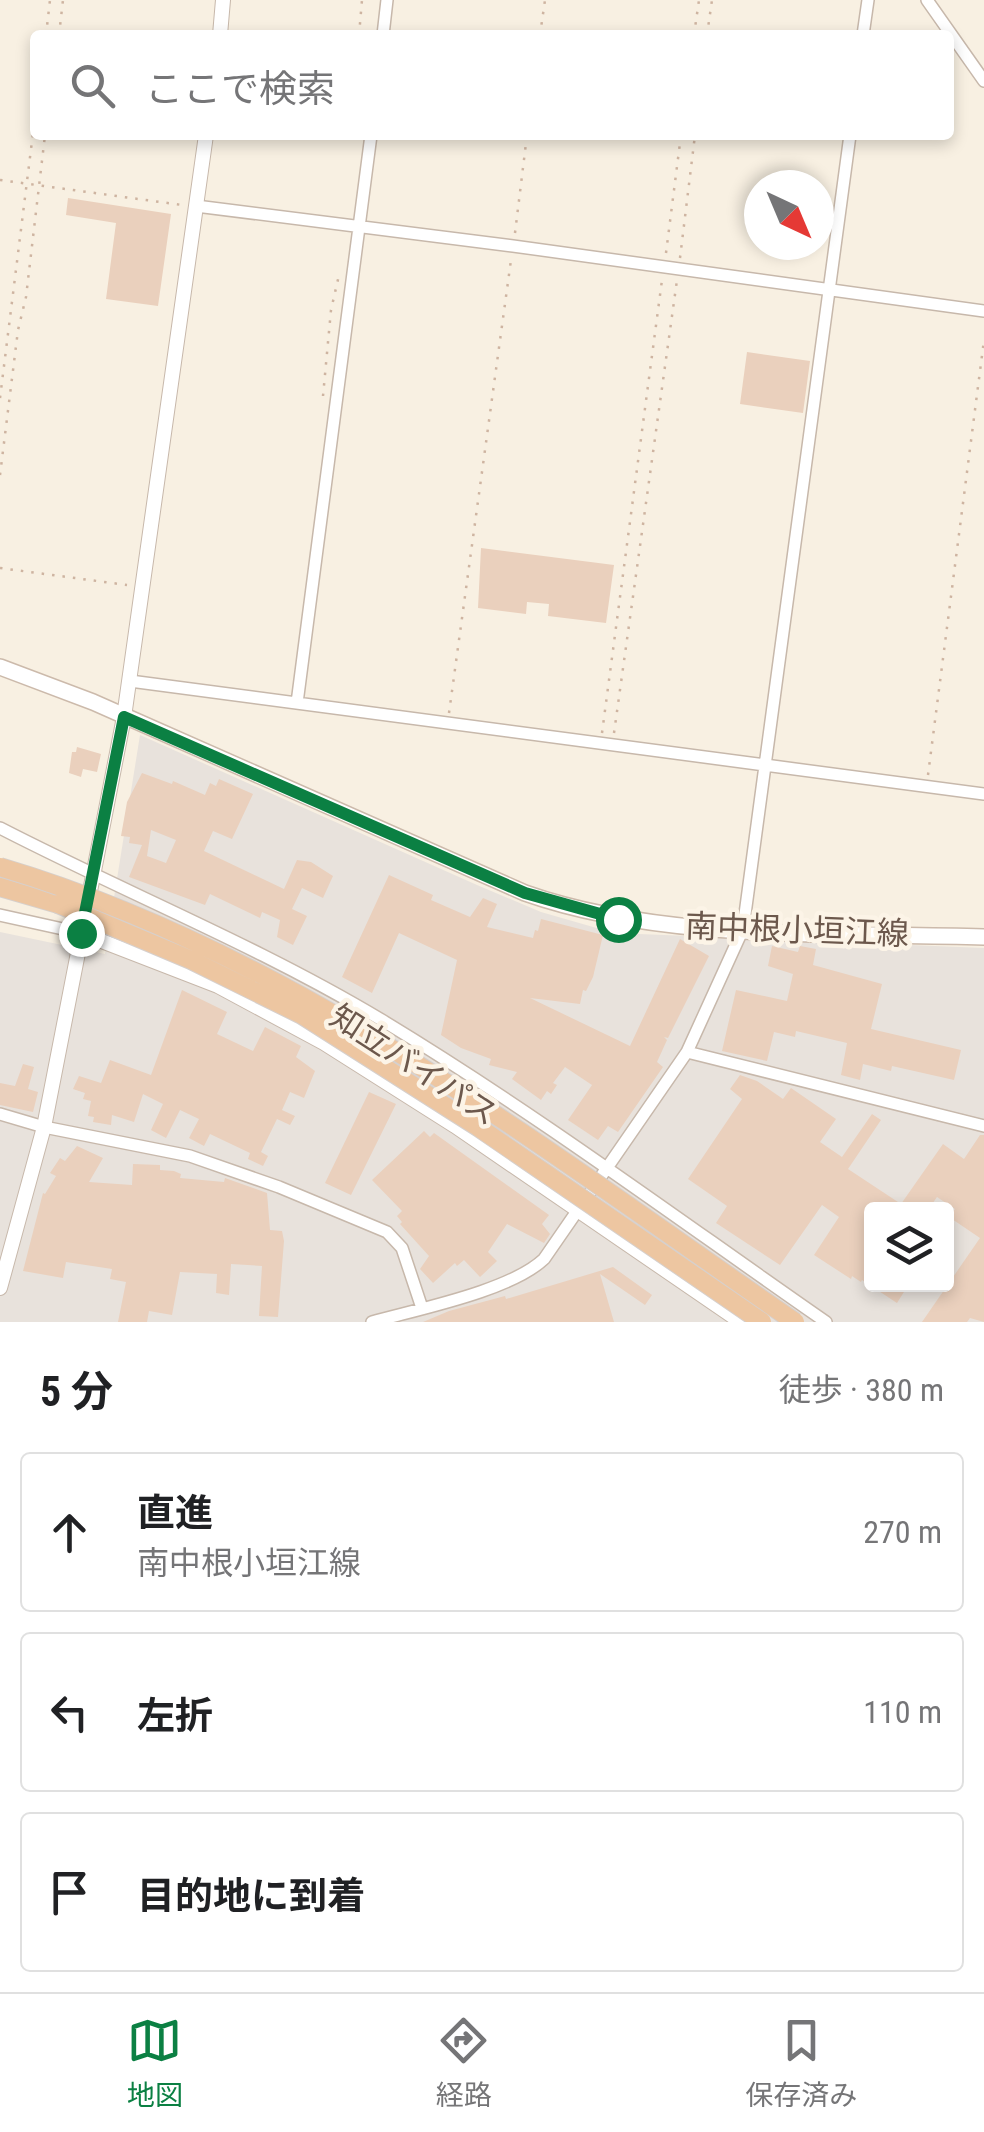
<!DOCTYPE html>
<html lang="ja">
<meta charset="utf-8">
<style>
:root{--surface:#fff;--page:#f6f6f6;--text:#202124;--muted:#757577;--line:#e0e0e0;--accent:#0b8043}
body{margin:0;font-family:"Roboto Condensed","Noto Sans JP",sans-serif;background:var(--page);color:var(--text)}
.controls{position:absolute;right:30px;bottom:30px;display:grid;overflow:hidden;border-radius:10px;box-shadow:0 5px 15px #0003}
.controls button{width:90px;height:90px;display:grid;place-items:center;padding:0;border:0;border-bottom:2px solid var(--line);background:var(--surface);color:var(--text);font:50px sans-serif}
.compass{position:absolute;left:744px;top:170px;width:90px;height:90px;border-radius:50%;background:var(--surface);box-shadow:0 5px 15px #0003;rotate:136deg}
.stop{position:absolute;width:30px;height:30px;margin:-22px;border:8px solid #0b8043;border-radius:50%;background:#fff}
.stop.end{background:#0b8043;border-color:#fff;box-shadow:0 2px 10px #0008}
.list{margin:0;padding:0;list-style:none}
h2{display:flex;justify-content:space-between;align-items:center;height:130px;margin:0;padding:0 40px;font-size:42px}
h2 small{font-size:32px;font-weight:400;color:var(--muted)}
.list li{display:grid;grid-template-columns:65px 1fr auto;gap:30px;align-items:center;box-sizing:border-box;height:160px;margin:0 20px 20px;padding:0 20px;border:2px solid var(--line);border-radius:10px}
.list b{display:block;font-size:38px;white-space:nowrap}
.list p{margin:0;font-size:32px;white-space:nowrap;color:var(--muted)}
.list em{font-size:32px;font-style:normal;color:var(--muted)}
.icon{flex:none;width:55px;height:55px;fill:none;stroke:currentColor;stroke-width:2;stroke-linecap:round;stroke-linejoin:round}
.map{position:relative;flex:none;width:984px;height:1322px;overflow:hidden}
.search{position:absolute;background:var(--surface);box-shadow:0 5px 15px #0003;left:30px;right:30px;top:30px;height:110px;display:flex;align-items:center;gap:25px;box-sizing:border-box;padding:0 35px;border-radius:10px;color:var(--muted);font-size:38px}
.sheet{height:670px;background:var(--surface)}
nav{display:flex;justify-content:space-around;align-items:center;box-sizing:border-box;height:140px;border-top:2px solid var(--line);background:var(--surface);font-size:28px;color:var(--muted)}
nav a{display:grid;justify-items:center;gap:5px}
nav .on{color:var(--accent)}
.map>svg:first-child{display:block}
.industrial{fill:#e8e2dc;fill-rule:evenodd}
.building{fill:#ead0bd;fill-rule:evenodd}
.lines{fill:none;stroke-linecap:round;stroke-linejoin:round}
.minor-casing{stroke:#c7b8ab;stroke-width:14}
.tertiary-casing{stroke:#c7b8ab;stroke-width:16}
.secondary-casing{stroke:#ccbaab;stroke-width:18}
.trunk-casing{stroke:#d6d0cd;stroke-width:20}
.path{stroke:#ceb4a1;stroke-width:2.5;stroke-dasharray:2.5 8;stroke-linecap:butt}
.minor{stroke:#fff;stroke-width:11}
.tertiary{stroke:#fff;stroke-width:14}
.secondary{stroke:#fff;stroke-width:15}
.trunk{stroke:#edc6a1;stroke-width:18}
.trunk-bridge-casing{stroke:#d6d0cd;stroke-width:20;stroke-linecap:butt}
.trunk-bridge{stroke:#edc6a1;stroke-width:18}
.route{stroke:#0b8043;stroke-width:12}
.labels{text-anchor:middle;dominant-baseline:central;stroke-width:9;stroke-linejoin:round;paint-order:stroke}
.street-label{font-size:32px;fill:#6c584c;stroke:#fcf4e7}
</style>
<div class="map">
<svg width="984" height="1322" viewBox="0 0 984 1322">
<rect width="100%" height="100%" fill="#f8f0e2"/>
<path class="industrial" d="M140,735L477,885L541,912L614,933L984,948V1322H0V932L105,954ZM872,1210H946V1284H872Z"/>
<path class="building" d="M68,198L171,214L158,306L106,299L116,223L66,215Z
M747,352L810,361L803,413L740,404Z
M481,548L614,565L606,623L548,616L549,604L527,602L526,614L478,608Z
M77,747L101,754L97,772L83,769L81,777L69,773L72,752H76Z
M142,773L172,784L173,781L205,795L210,783L216,786L219,779L253,794L232,839L213,831L204,851L284,889L297,860L311,862L333,876L323,898L302,888L292,909L307,916L293,945L277,937L280,920L262,912L260,918L210,894L205,905L129,877L142,845L129,843L130,837L121,836L127,802ZM151,830L176,840L166,863L147,856Z
M389,875L433,895L431,900L470,917L483,898L497,904L487,927L533,938L535,930L538,931L541,919L603,935L593,977L586,991L583,990L580,1004L530,998L630,1046L680,939L709,956L668,1038L664,1037L667,1040L657,1062L663,1067L618,1132L608,1126L598,1140L568,1120L592,1085L565,1067L553,1083L557,1085L551,1094L547,1091L541,1100L512,1079L517,1072L489,1065L491,1059L461,1048L441,1035L457,960L399,933L372,993L342,977Z
M772,946L798,952L800,946L816,949L813,965L882,984L871,1029L961,1050L954,1080L892,1066L891,1071L863,1064L860,1080L841,1075L847,1043L796,1031L795,1037L774,1032L767,1061L722,1051L736,990L787,1001L793,974L768,966Z
M182,990L227,1012L217,1034L253,1051L265,1027L301,1046L296,1057L315,1071L304,1098L290,1092L282,1110L295,1116L290,1125L277,1119L261,1152L268,1156L263,1166L248,1159L250,1153L210,1134L204,1146L189,1138L199,1119L180,1110L166,1138L151,1130L163,1104L143,1094L134,1122L112,1115L111,1125L93,1122L94,1117L88,1116L91,1101L83,1099L85,1093L73,1089L79,1076L101,1083L110,1060L151,1075Z
M23,1064L34,1067L28,1089L38,1092L33,1112L0,1105V1083L15,1086Z
M740,1075L757,1081L783,1099L791,1088L836,1119L820,1142L842,1157L872,1114L881,1120L848,1169L901,1204L943,1144L964,1159L980,1135H984V1322L970,1318L967,1322H922L980,1238L949,1217L955,1209L937,1197L928,1210H872V1284H909L897,1303L862,1280L861,1282L852,1276L851,1279L814,1255L839,1217L822,1205L780,1265L716,1223L727,1206L688,1179L742,1099L730,1089Z
M369,1092L396,1104L351,1195L325,1183Z
M424,1131L430,1137L434,1133L549,1215L542,1224L550,1234L544,1243L507,1224L488,1252L497,1261L480,1277L464,1260L457,1266L455,1263L433,1283L420,1269L429,1256L400,1224L402,1222L397,1216L402,1211L372,1180Z
M77,1146L103,1158L89,1182L132,1185L133,1164L160,1165V1170L174,1171L181,1174L180,1178L224,1182L225,1178L267,1193L270,1230L282,1231L284,1241L278,1317L259,1316L262,1266L231,1264L229,1295L216,1293L217,1274L180,1272L172,1315L149,1311L147,1322H118L126,1282L110,1279L112,1269L66,1262L63,1278L23,1271L43,1193L45,1194L56,1176L50,1173L60,1158L65,1161Z
M613,1267L652,1295L645,1305L600,1274L614,1322H423L449,1311L505,1296L506,1299Z"/>
<g class="lines">
<g class="minor-casing">
<path id="minor" d="M927,0L984,81
M383,35L387,0
M863,35L868,0
M196,206L513,246L984,311
M130,681L984,794
M297,703L371,135
M0,828C126,893 258,946 380,1019C534,1112 679,1220 826,1322
M0,915L81,933
M687,1052L984,1126
M0,1114L44,1127L190,1156L279,1187L387,1232L402,1248L422,1308
M372,1322C418,1309 510,1291 544,1259L687,1052L743,929L850,135"/>
</g>
<g class="tertiary-casing">
<path id="tertiary" d="M220,35L223,0
M81,933L218,986L324,1043L455,1126L741,1322
M0,1288L44,1127L124,717L206,135"/>
</g>
<g class="secondary-casing">
<path id="secondary" d="M0,667L93,702L525,893C664,942 836,932 984,937"/>
</g>
<g class="trunk-casing">
<path id="trunk" d="M0,887L58,904"/>
</g>
<path class="path" d="M46,35L50,0
M59,35L63,0
M359,35L362,0
M540,35L545,0
M694,35L699,0
M707,35L712,0
M0,180L182,205
M515,233L527,135
M666,253L681,135
M680,258L695,135
M323,396L331,310L339,275
M0,398L35,117
M0,475L18,330L26,297L45,135
M0,568L127,585
M449,713L511,260
M602,733L662,280
M614,733L677,280
M928,775L984,340"/>
<use href="#minor" class="minor"/>
<use href="#tertiary" class="tertiary"/>
<use href="#secondary" class="secondary"/>
<use href="#trunk" class="trunk"/>
<g class="trunk-bridge-casing">
<path id="trunk-bridge" d="M0,867C297,955 543,1149 795,1322
M58,904L191,960L302,1015L478,1127L762,1322"/>
</g>
<use href="#trunk-bridge" class="trunk-bridge"/>
</g>
<g class="lines">
<path class="route" d="M81,933L124,717L525,893L618,919"/>
</g>
<g class="labels">
<g class="street-label">
<text transform="translate(797 930) rotate(2)">南中根小垣江線</text>
<text transform="translate(414 1065) rotate(33)">知立バイパス</text>
</g>
</g>
</svg>
<div class="controls">
<button><svg class="icon" aria-label="layers" viewBox="0 0 24 24"><path d="M12 4l9 5-9 5-9-5zM3 14l9 5 9-5"/></svg></button>
</div>
<svg class="compass" viewBox="-18 -18 36 36"><path d="M0-13l5 13h-10z" fill="#e53935"/><path d="M0 13l5-13h-10z" fill="#757577"/></svg>
<div class="stop" style="left:618px;top:919px"></div>
<div class="stop end" style="left:81px;top:933px"></div>
<div class="search"><svg class="icon" aria-label="search" viewBox="0 0 24 24"><circle cx="10" cy="10" r="6"/><path d="M15 15l6 6"/></svg>ここで検索</div>
</div>
<section class="sheet">
<h2>5 分<small>徒歩 · 380 m</small></h2>
<ul class="list">
<li><svg class="icon" aria-label="ahead" viewBox="0 0 24 24"><path d="M12 20V5M6 11l6-6 6 6"/></svg><div><b>直進</b><p>南中根小垣江線</p></div><em>270 m</em></li>
<li><svg class="icon" aria-label="left" viewBox="0 0 24 24"><path d="M17 20v-9H6M10 6l-5 5 5 5"/></svg><div><b>左折</b></div><em>110 m</em></li>
<li><svg class="icon" aria-label="arrive" viewBox="0 0 24 24"><path d="M6 21V4h12l-3 4 3 4H6"/></svg><div><b>目的地に到着</b></div></li>
</ul>
</section>
<nav>
<a class="on"><svg class="icon" aria-label="map" viewBox="0 0 24 24"><path d="M3 6l6-2 6 2 6-2v14l-6 2-6-2-6 2zM9 4v14M15 6v14"/></svg>地図</a>
<a><svg class="icon" aria-label="directions" viewBox="0 0 24 24"><path d="M12 3l9 9-9 9-9-9zM9 14v-3h6M13 9l2 2-2 2"/></svg>経路</a>
<a><svg class="icon" aria-label="saved" viewBox="0 0 24 24"><path d="M7 4h10v16l-5-4-5 4z"/></svg>保存済み</a>
</nav>
